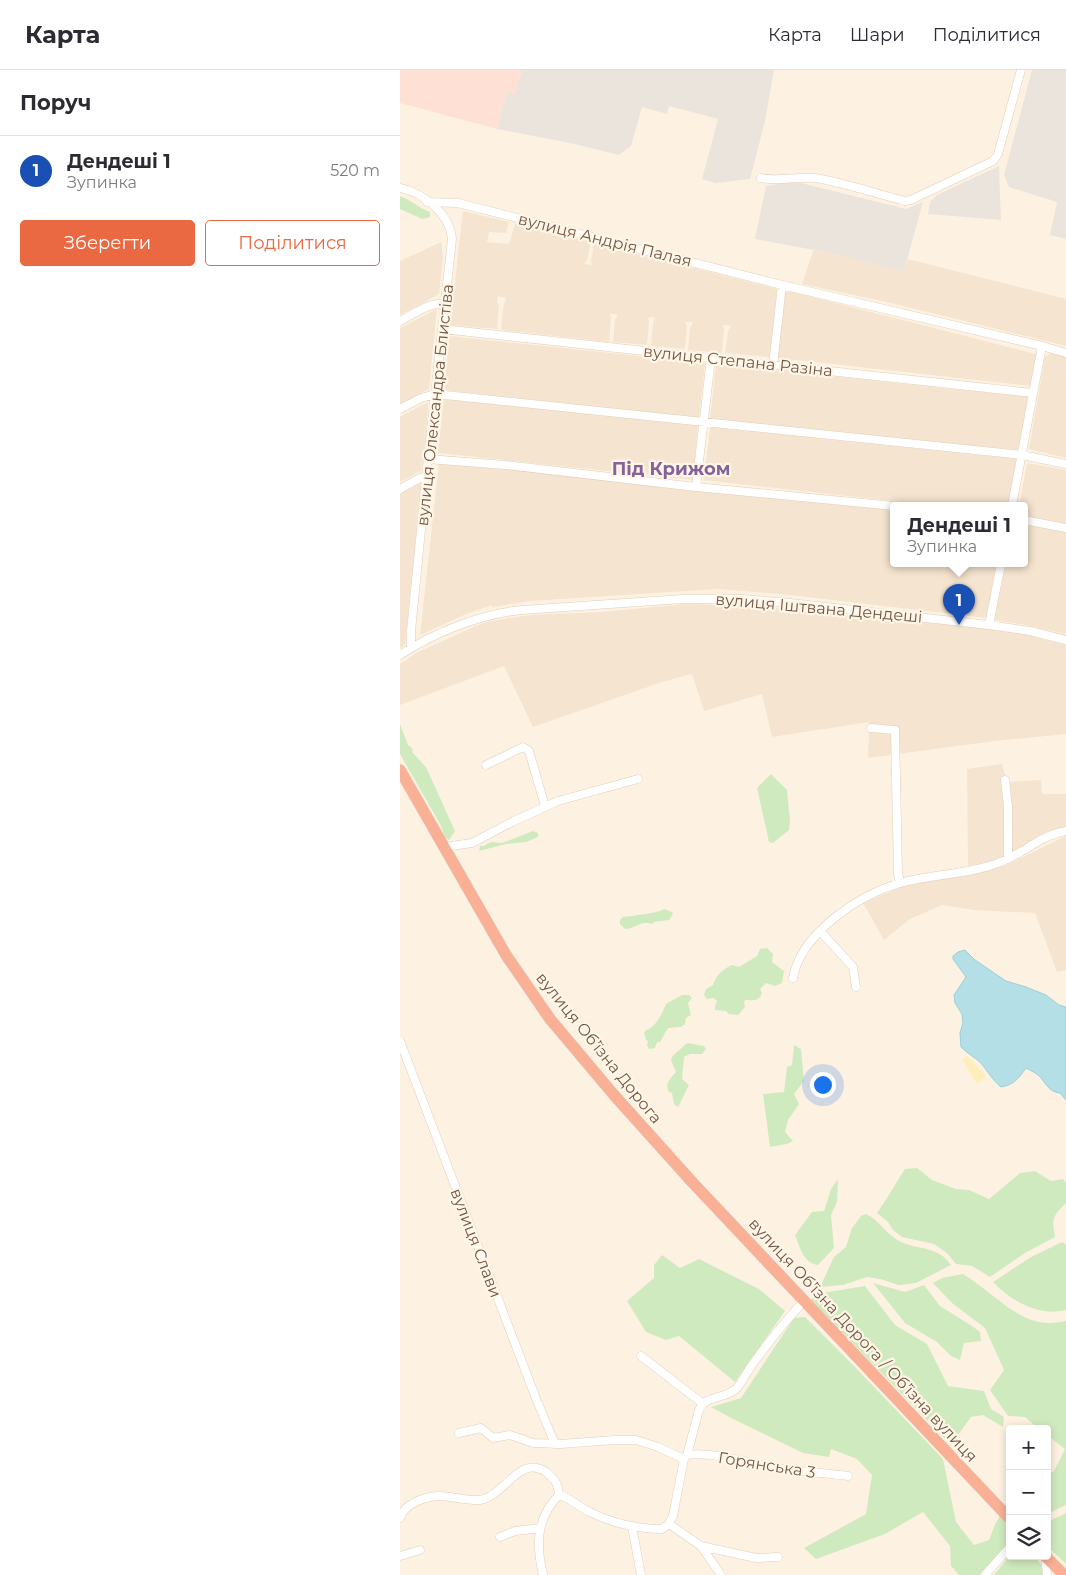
<!DOCTYPE html>
<html lang="uk">
<meta charset="utf-8">
<style>
:root{--surface:#fff;--page:#f2f2f3;--text:#2b2b33;--muted:#7c7c81;--line:#e1e1e2;--accent:#eb6942}
body{margin:0;font-family:Montserrat,sans-serif;background:var(--page);color:var(--text)}
.controls{position:absolute;right:15px;bottom:15px;display:grid;overflow:hidden;border-radius:5px;box-shadow:0 2px 8px #0003}
.controls button{width:45px;height:45px;display:grid;place-items:center;padding:0;border:0;border-bottom:1px solid var(--line);background:var(--surface);color:var(--text);font:25px sans-serif}
.you{position:absolute;left:422px;top:1014px;width:18px;height:18px;margin:-12px;border:4px solid #fff;border-radius:50%;background:#1a73e8;box-shadow:0 0 0 8px #1a73e833}
.badge{display:grid;place-items:center;width:32px;height:32px;border-radius:50%;background:var(--accent);color:#fff;font-size:16px;font-weight:700}
.pin{position:absolute;translate:-50% -41px;filter:drop-shadow(0 1px 2px #0008)}
.pin::after{content:'';position:absolute;top:26px;width:18px;height:15px;background:inherit;clip-path:polygon(0 0,100% 0,50% 100%)}
.popup{position:absolute;left:490px;top:432px;width:138px;height:65px;box-sizing:border-box;display:grid;place-content:center;border-radius:5px;background:var(--surface);filter:drop-shadow(0 1px 4px #0005);font-size:16px;white-space:nowrap;color:var(--muted)}
.popup b{font-size:19px;color:var(--text)}
.popup::after{content:'';position:absolute;left:50%;top:100%;margin-left:-10px;border:10px solid transparent;border-top-color:var(--surface)}
.list{margin:0;padding:0;list-style:none}
h2{display:flex;justify-content:space-between;align-items:center;height:65px;margin:0;padding:0 20px;font-size:21px}
h2 small{font-size:16px;font-weight:400;color:var(--muted)}
.list li{display:grid;grid-template-columns:32px 1fr auto;gap:15px;align-items:center;box-sizing:border-box;height:70px;padding:0 20px;border-top:1px solid var(--line)}
.list b{display:block;font-size:19px;white-space:nowrap}
.list p{margin:0;font-size:16px;white-space:nowrap;color:var(--muted)}
.list em{font-size:16px;font-style:normal;color:var(--muted)}
.actions{display:flex;gap:10px;padding:15px 20px}
.actions a{flex:1;padding:11px 0;border:1px solid var(--accent);border-radius:5px;text-align:center;font-size:18px;color:var(--accent)}
.actions .main{background:var(--accent);color:#fff}
.icon{flex:none;width:28px;height:28px;fill:none;stroke:currentColor;stroke-width:2;stroke-linecap:round;stroke-linejoin:round}
.map{position:relative;flex:none;width:666px;height:1505px;overflow:hidden}
header{display:flex;align-items:center;gap:30px;box-sizing:border-box;height:70px;padding:0 25px;background:var(--surface);border-bottom:1px solid var(--line)}
header strong{font-size:24px}
nav{display:flex;gap:28px;margin-inline-start:auto;font-size:18px}
main{display:flex}
aside{flex:1;background:var(--surface)}
.map>svg:first-child{display:block}
.residential{fill:#f5e4cf}
.commercial{fill:#fee1d4}
.industrial{fill:#ebe4dc}
.green{fill:#d0eabf}
.sand{fill:#feefba}
.water{fill:#b5dfe7;stroke:#9bcfd9}
.lines{fill:none;stroke-linecap:round;stroke-linejoin:round}
.minor-casing{stroke:#e1cebc;stroke-width:9}
.highway-casing{stroke:#dbd4cf;stroke-width:12}
.minor{stroke:#fff;stroke-width:8}
.highway{stroke:#f9b095;stroke-width:11}
.labels{text-anchor:middle;dominant-baseline:central;stroke-width:4.5;stroke-linejoin:round;paint-order:stroke}
.street-label{font-size:16px;fill:#745847;stroke:#fff6e7}
.neighbourhood-label{font-size:18px;font-weight:bold;fill:#866298;stroke:#fff6e7}
</style>
<header>
<strong>Карта</strong>
<nav><a>Карта</a><a>Шари</a><a>Поділитися</a></nav>
</header>
<main>
<aside>
<h2>Поруч<small></small></h2>
<ul class="list">
<li><span class="badge" style="background:#1a4fb4">1</span><div><b>Дендеші 1</b><p>Зупинка</p></div><em>520 m</em></li>
</ul>
<div class="actions"><a class="main">Зберегти</a><a>Поділитися</a></div>
</aside>
<div class="map">
<svg width="666" height="1505" viewBox="0 0 666 1505">
<rect width="100%" height="100%" fill="#fdf2e1"/>
<path class="residential" d="M63,141L109,152L106,163L89,162L87,172L109,174L115,154L191,172L187,190L184,194L192,195L191,191L194,173L377,219L370,287L325,283L328,261L331,256L323,255L324,260L322,283L288,280L290,258L293,252H285L287,256L285,279L251,276L253,253L255,248L252,247L248,248L249,252L247,275L213,272L215,249L218,245L214,244H210L211,248L209,272L101,260L103,239L106,228L98,226L97,232L99,235L97,259L50,255Z
M41,172L43,187L39,224L0,245V191Z
M414,179L504,201L508,189L666,229V276L487,232L402,214Z
M385,220L636,284L631,316L378,288Z
M37,239L29,319L0,335V258Z
M49,266L305,293L299,348L44,320Z
M652,282L666,287V388L629,379L645,287Z
M316,294L628,327L619,380L310,349Z
M44,328L298,355L293,410L38,383Z
M28,332L26,367L21,401L0,412V347Z
M310,357L617,389L608,436H537L304,410Z
M39,393L101,397L494,440V494H596L587,548L381,524L317,519L130,531L92,537V535L64,545L20,565Z
M627,393L666,400V454L624,447V436H619Z
M21,413L5,575L0,578V424Z
M624,454L666,462V564L625,555L594,550L606,494H624Z
M286,534L361,536L459,547L573,556L632,564L666,573V664L595,671L468,688L469,652L372,667L362,624L304,641L292,604L262,612L133,657L104,596L0,635V594L16,583L76,556L90,551L131,545L202,542Z
M602,694L607,712L641,710L642,724H666V758L599,789L568,796L567,699Z
M666,766V900L657,902L635,843L574,840L542,835L510,849L484,870L463,833L499,818L529,810L602,797Z"/>
<path class="commercial" d="M0,0H122L115,24L107,22L97,59L0,33Z"/>
<path class="industrial" d="M122,0H374L365,51L350,109L316,113L302,109L318,49L269,36L267,44L242,37L231,76L219,85L170,73L97,59L107,22L115,24Z
M632,0H666V169L650,165L657,132L609,117L604,105Z
M599,96L601,150L528,144L530,132L537,125Z
M393,111L506,139L523,132L504,201L414,179V180L355,169L366,116Z"/>
<path class="green" d="M0,126C11,130 19,138 30,142V147L22,149L0,139Z
M0,654L8,675L12,678L13,683L26,697L55,761L49,770L45,767L40,754L0,684Z
M371,704L387,720L390,751L389,760L373,773L369,772L357,718Z
M133,761L138,763V767L126,772L106,774L79,781L80,776H84L91,772L102,773Z
M264,839L272,842L273,844L269,850L254,852L252,854C239,850 236,859 225,859L220,854V850L223,847C231,846 259,843 264,839Z
M367,878L373,884L372,892L384,901L382,913L375,916L366,913L360,919L362,923C359,932 353,930 345,930L344,933L345,937L338,945L329,944L326,941L315,940V936L317,931L314,928L307,929L304,925L306,919L313,915C316,905 323,899 332,895L339,897L357,886L360,879Z
M282,925H289L292,928L288,933L291,945L286,948L285,954L281,957L268,958L260,972H257L255,978L249,979L247,975L248,971L246,970L244,963L246,960C256,957 262,944 266,934Z
M288,973L304,976L306,979L302,984H290L284,987L282,1009L289,1015L278,1037L274,1034L272,1023L269,1022C264,1013 271,1008 276,1002C272,991 267,990 278,981C283,978 283,975 288,973Z
M394,975L401,979L404,1011L394,1024L399,1034L388,1050L385,1062L393,1071L387,1074L370,1077L363,1024L384,1022L387,997L392,995Z
M517,1098L532,1110L556,1119L569,1120L589,1129L620,1103L635,1101L651,1111L663,1109L666,1113V1133C652,1147 652,1148 655,1167L625,1183L590,1207L572,1196L556,1194L547,1183L534,1174L502,1167L493,1160L488,1152L477,1143C487,1129 495,1114 505,1099Z
M438,1109L437,1132L431,1145L434,1178L418,1195C403,1193 400,1177 395,1165L412,1142L424,1141L431,1119Z
M466,1144C479,1150 486,1164 499,1171C517,1180 539,1176 551,1195L516,1213L499,1215L480,1209L467,1207L443,1215L420,1217L434,1187L446,1177L452,1158L461,1146Z
M662,1172L666,1174V1240C639,1247 611,1231 593,1212L631,1187Z
M262,1185L280,1198L299,1189L359,1219L385,1241L335,1312L279,1266L266,1270L246,1262L227,1231L254,1208V1195Z
M563,1204C587,1218 608,1243 635,1251C644,1254 657,1253 666,1251V1435L647,1444V1405L654,1401L665,1379L647,1365V1359H639L625,1347L608,1346L590,1320L604,1300L585,1258L552,1233L533,1213L542,1208Z
M473,1213L505,1222L524,1215L540,1236L572,1256L580,1262L581,1271L564,1273L560,1290L551,1286L537,1272L505,1253Z
M465,1216L495,1255L527,1274L548,1316L584,1321L591,1339L604,1347L603,1357L583,1345L571,1347L551,1375L411,1230L416,1224Z
M405,1247L455,1297L543,1389L556,1452L574,1475L589,1470L596,1452L600,1446L610,1459V1473L582,1505H559L551,1496L550,1476L523,1442L485,1464L416,1489L404,1478L466,1444L472,1405L457,1389L431,1379L429,1387L403,1383L333,1349L311,1337L341,1328L394,1248Z
M666,1443V1494L647,1476V1452Z
M610,1485L634,1486L641,1495L643,1505H594Z"/>
<path class="sand" d="M567,986L586,1006L577,1014L562,990Z"/>
<path class="water" d="M565,880L575,890L606,911L626,917L646,925L659,935L666,937V1030L660,1023C648,1022 645,1011 638,1005C634,1002 630,1000 626,998C619,1008 614,1015 601,1017C593,1011 587,1000 580,992C574,987 567,983 561,977L560,963L563,953L562,944L555,933L554,925L566,907L553,889V886L558,882Z"/>
<g class="lines">
<g class="minor-casing">
<path id="minor" d="M361,108C378,112 397,106 415,108C442,112 477,124 505,131L511,130L593,91L598,84L621,0
M0,118C24,123 50,144 52,169L28,389L11,561V578
M27,132L58,133L382,215L642,276L666,283
M0,251C14,244 29,232 45,234
M42,259L633,323
M373,295L382,215
M0,339L21,328L35,324L622,385L666,394
M28,389L105,395L296,417L494,436
M296,417L311,288
M0,419L20,408L27,407
M612,436L642,276
M624,450L666,458
M589,555L601,494
M0,585C35,562 81,544 122,540L283,529H342L390,533L589,555L630,561L666,570
M471,658L495,660L498,803L500,813
M86,695L123,677L129,681L145,736
M605,710L608,737V788
M44,779L51,776L72,773L114,751L158,731L238,709
M420,861L453,897L456,917
M393,908C401,863 459,825 500,813C532,804 566,805 598,793C622,785 640,765 666,761
M0,971L135,1326L155,1374
M241,1286L302,1333
M59,1363L81,1358L93,1368L110,1365L133,1373L161,1374L214,1370H236L258,1377L284,1389L287,1385L299,1340C306,1324 325,1330 337,1318C343,1311 347,1302 352,1295C368,1273 385,1251 404,1231
M287,1385C313,1381 352,1394 378,1398C401,1402 425,1403 448,1406
M0,1448C4,1434 24,1427 38,1426C52,1426 67,1431 80,1430C105,1426 119,1384 146,1402C155,1409 158,1414 159,1425C171,1428 178,1437 190,1442C211,1453 238,1459 262,1459L269,1454L273,1446L284,1389
M269,1454L301,1476L321,1505
M232,1456L241,1505
M100,1467L115,1461L140,1458
M301,1476L356,1488L378,1487
M0,1486L20,1480
M645,1486L647,1505
M143,1505C136,1475 136,1448 159,1425
M585,1505L610,1477"/>
</g>
<g class="highway-casing">
<path id="highway" d="M0,700L106,885L150,949L214,1025L293,1113L610,1449
M645,1486L664,1505"/>
</g>
<use href="#minor" class="minor"/>
<use href="#highway" class="highway"/>
</g>
<g class="labels">
<g class="street-label">
<text transform="translate(205 170) rotate(14)">вулиця Андрія Палая</text>
<text transform="translate(338 291) rotate(6)">вулиця Степана Разіна</text>
<text transform="translate(35 335) rotate(-84)">вулиця Олександра Блистіва</text>
<text transform="translate(419 538) rotate(5)">вулиця Іштвана Дендеші</text>
<text transform="translate(199 978) rotate(51)">вулиця Обʼїзна Дорога</text>
<text transform="translate(76 1173) rotate(69)">вулиця Слави</text>
<text transform="translate(463 1270) rotate(47)">вулиця Обʼїзна Дорога / Обʼїзна вулиця</text>
<text transform="translate(367 1395) rotate(9)">Горянська 3</text>
</g>
<g class="neighbourhood-label">
<text x="271" y="399">Під Крижом</text>
</g>
</g>
</svg>
<div class="controls">
<button>+</button>
<button>−</button>
<button><svg class="icon" aria-label="layers" viewBox="0 0 24 24"><path d="M12 4l9 5-9 5-9-5zM3 14l9 5 9-5"/></svg></button>
</div>
<div class="you"></div>
<div class="pin badge" style="left:559px;top:555px;background:#1a4fb4">1</div>
<div class="popup"><b>Дендеші 1</b>Зупинка</div>
</div>
</main>
